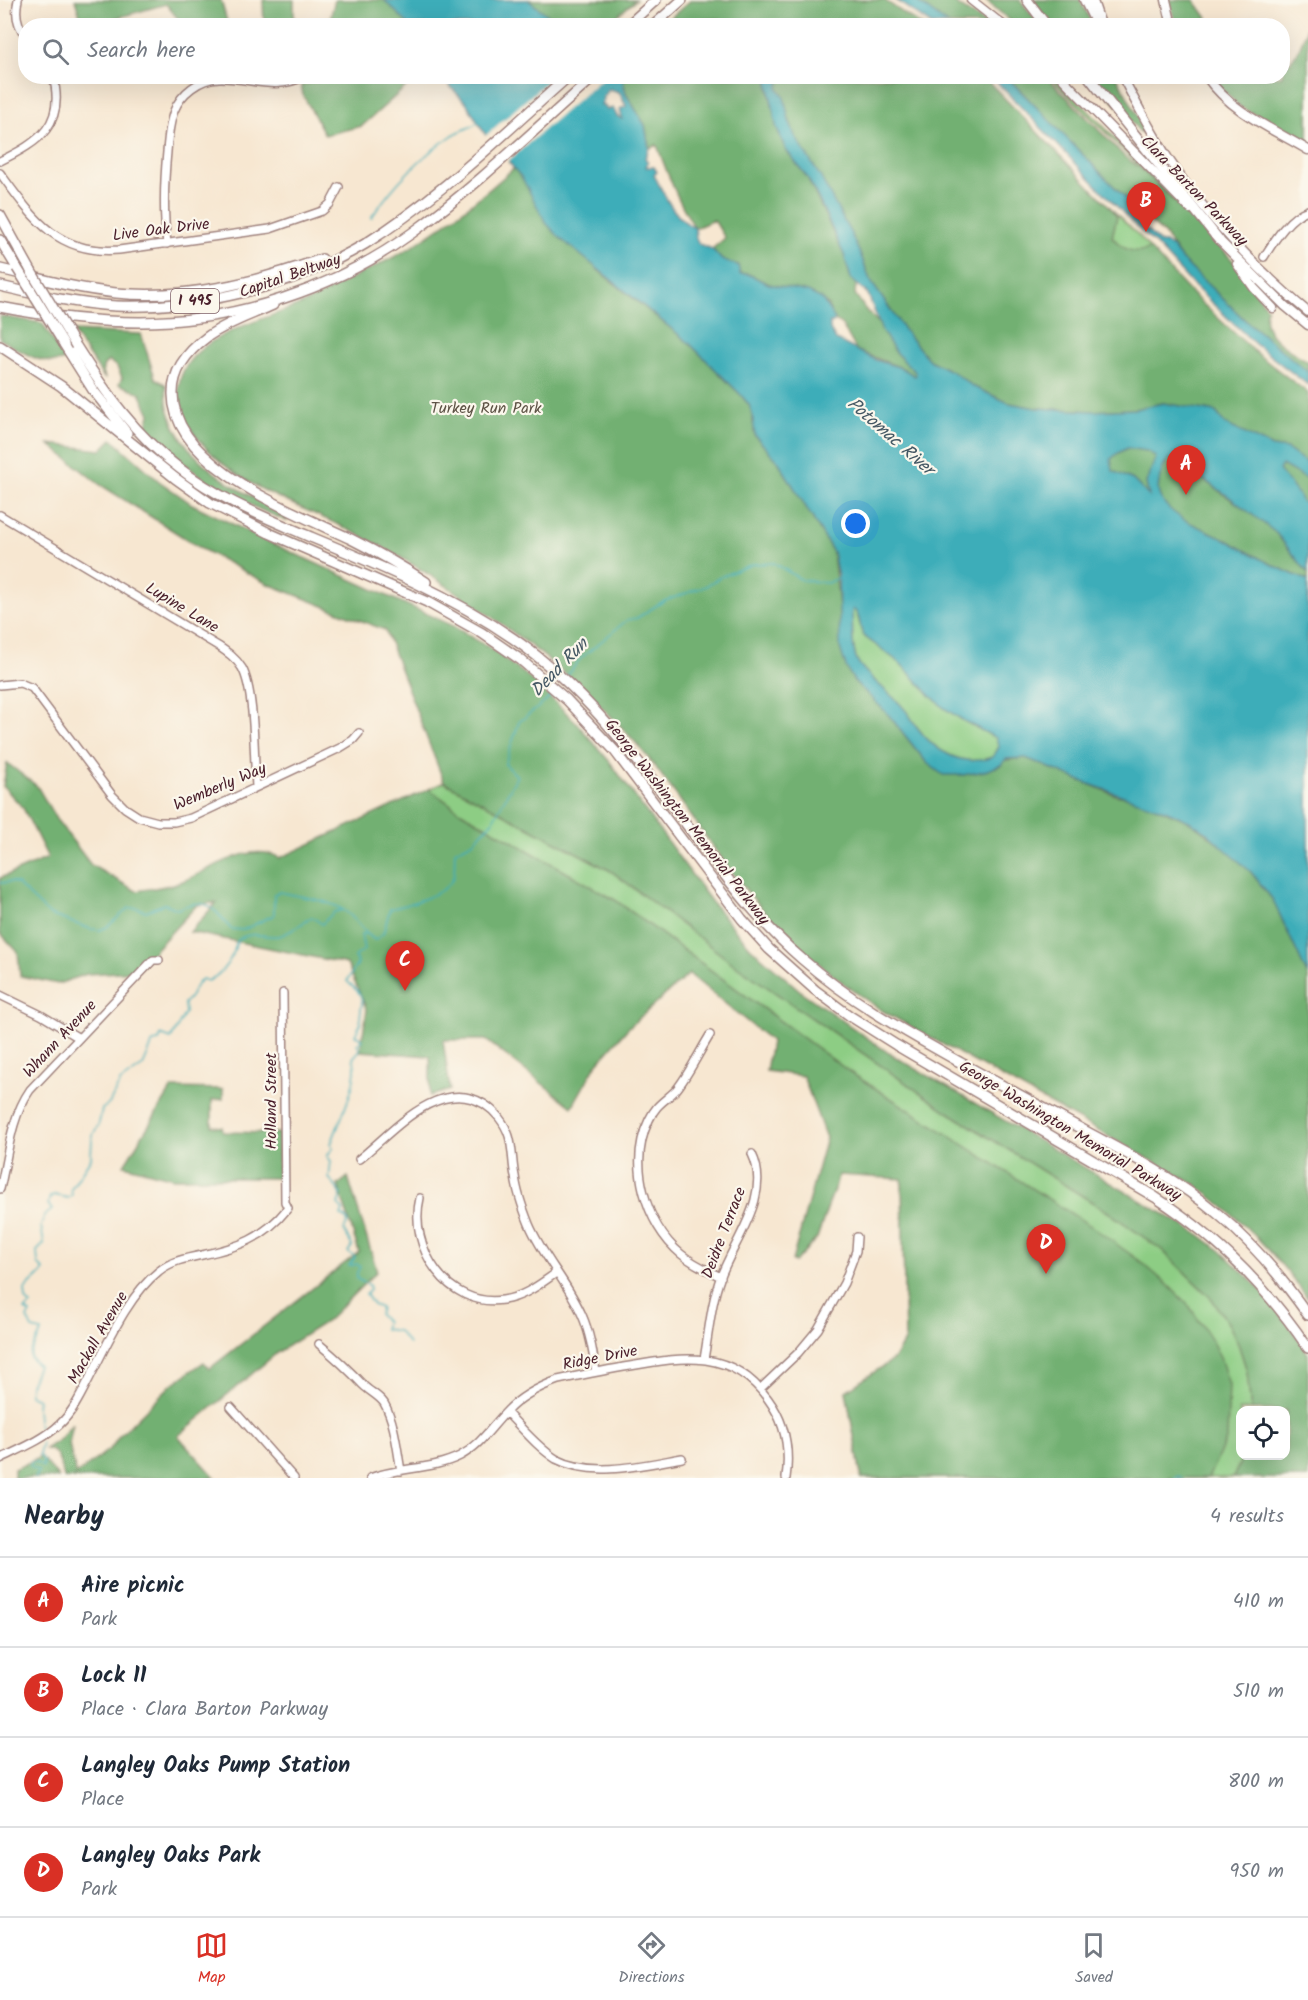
<!DOCTYPE html>
<meta charset="utf-8">
<style>
:root{--surface:#fff;--page:#f2f2f3;--text:#1f2937;--muted:#747a83;--line:#e0e1e3;--accent:#d93025}
body{margin:0;font-family:Kalam,sans-serif;background:var(--page);color:var(--text)}
.controls{position:absolute;right:18px;bottom:18px;display:grid;overflow:hidden;border-radius:12px;box-shadow:0 6px 24px #0002}
.controls button{width:54px;height:54px;display:grid;place-items:center;padding:0;border:0;border-bottom:2px solid var(--line);background:var(--surface);color:var(--text);font:30px sans-serif}
.you{position:absolute;left:856px;top:524px;width:21px;height:21px;margin:-15px;border:4px solid #fff;border-radius:50%;background:#1a73e8;box-shadow:0 0 0 9px #1a73e833}
.badge{display:grid;place-items:center;width:39px;height:39px;border-radius:50%;background:var(--accent);color:#fff;font-size:20px;font-weight:700}
.pin{position:absolute;translate:-50% -50px;filter:drop-shadow(0 2px 3px #0008)}
.pin::after{content:'';position:absolute;top:32px;width:21px;height:18px;background:inherit;clip-path:polygon(0 0,100% 0,50% 100%)}
.list{margin:0;padding:0;list-style:none}
h2{display:flex;justify-content:space-between;align-items:center;height:78px;margin:0;padding:0 24px;font-size:26px}
h2 small{font-size:20px;font-weight:400;color:var(--muted)}
.list li{display:grid;grid-template-columns:39px 1fr auto;gap:18px;align-items:center;box-sizing:border-box;height:90px;padding:0 24px;border-top:2px solid var(--line)}
.list b{display:block;font-size:22px;white-space:nowrap}
.list p{margin:0;font-size:20px;white-space:nowrap;color:var(--muted)}
.list em{font-size:20px;font-style:normal;color:var(--muted)}
.icon{flex:none;width:33px;height:33px;fill:none;stroke:currentColor;stroke-width:2;stroke-linecap:round;stroke-linejoin:round}
.map{position:relative;flex:none;width:1308px;height:1478px;overflow:hidden}
.search{position:absolute;background:var(--surface);box-shadow:0 6px 24px #0002;left:18px;right:18px;top:18px;height:66px;display:flex;align-items:center;gap:15px;box-sizing:border-box;padding:0 21px;border-radius:24px;color:var(--muted);font-size:22px}
.sheet{height:438px;background:var(--surface)}
nav{display:flex;justify-content:space-around;align-items:center;box-sizing:border-box;height:84px;border-top:2px solid var(--line);background:var(--surface);font-size:16px;color:var(--muted)}
nav a{display:grid;justify-items:center;gap:3px}
nav .on{color:var(--accent)}
.map>svg:first-child{display:block}
.green{fill:#8dcd84;stroke:#6c7658;stroke-width:1.5}
.forest{fill:#72b072;stroke:#5e684e;stroke-width:1.5}
.water{fill:#3dadb9;stroke:#446672;stroke-width:1.5;fill-rule:evenodd}
.pier{fill:#f7e7d1}
.lines{fill:none;stroke-linecap:round;stroke-linejoin:round}
.stream{stroke:#3dadb9;stroke-width:1.5}
.minor-casing{stroke:#a0837e;stroke-width:10}
.major-casing{stroke:#a0837e;stroke-width:11}
.highway-casing{stroke:#a0837e;stroke-width:12}
.minor{stroke:#fff;stroke-width:7}
.major{stroke:#fff;stroke-width:8}
.highway{stroke:#fff;stroke-width:9}
.highway-bridge-casing{stroke:#a0837e;stroke-width:12;stroke-linecap:butt}
.highway-bridge{stroke:#fff;stroke-width:9}
.labels{text-anchor:middle;dominant-baseline:central;stroke-width:4.5;stroke-linejoin:round;paint-order:stroke}
.shield{fill:#fbf7ec;stroke:#7f6065;stroke-width:1.5}
.shield-label{font-size:15px;font-weight:bold;fill:#4a1f2b}
.street-label{font-size:16px;fill:#4a1f2b;stroke:#fbf7ec}
.park-label{font-size:16px;fill:#5e5346;stroke:#fbf7ec}
.water-label{font-size:18px;font-style:italic;fill:#455864;stroke:#fbf7ec}
</style>
<div class="map">
<svg width="1308" height="1478" viewBox="0 0 1308 1478">
<rect width="100%" height="100%" fill="#fbf7ec"/>
<filter id="ink" filterUnits="userSpaceOnUse"><feTurbulence type="fractalNoise" baseFrequency=".0167" numOctaves="2"/><feDisplacementMap in="SourceGraphic" scale="12" xChannelSelector="R" yChannelSelector="G"/><feConvolveMatrix kernelMatrix="1 2 1 2 8 2 1 2 1" color-interpolation-filters="sRGB"/></filter>
<filter id="wash" filterUnits="userSpaceOnUse"><feTurbulence type="fractalNoise" baseFrequency=".008" numOctaves="4" result="noise"/><feDisplacementMap in="SourceGraphic" scale="24" xChannelSelector="R" yChannelSelector="G"/><feGaussianBlur stdDeviation="1.35" result="paint"/><feColorMatrix in="noise" values="0 0 0 0 0 0 0 0 0 0 0 0 0 0 0 0 0 1.4 0 .05"/><feComposite in="paint" operator="in"/></filter>
<g filter="url(#wash)">
<rect width="100%" height="100%" fill="#f7e7d1"/>
<path class="green" d="M1050,77H1056L1220,247Z
M1112,209L1142,239L1150,249C1133,256 1123,249 1112,237L1117,216Z
M853,609C861,616 858,629 865,637L900,663L931,696L944,708L964,721L996,738L999,747L993,757C963,768 935,752 917,727C911,718 906,709 897,701C887,691 864,674 858,662C851,649 853,627 852,611Z
M444,782L611,871L731,962L948,1112L1108,1212L1162,1250L1212,1299L1228,1323L1238,1343L1247,1371L1251,1410H1240V1456H1243L1233,1478H860L861,1475L846,1391L894,1359L905,1340L902,1178L936,1127L851,1073L615,900L461,812L429,789Z"/>
<path class="forest" d="M75,0H221L228,25H183L166,4L92,25H83Z
M263,0H294V25H264Z
M335,0H391L417,26H328Z
M528,0H636L605,26L561,25Z
M691,0H884L921,25L735,26L719,19L696,20L689,25L661,26Z
M915,0H951C963,10 976,16 989,25H949Z
M986,0H1020L1040,25H1015Z
M1032,0H1080L1093,25H1052Z
M1169,0H1194L1212,25H1176Z
M1308,24V144L1275,124L1240,107L1210,77L1282,76L1283,67C1298,58 1303,40 1308,24Z
M325,76H417V77L362,126L325,135L303,95L301,85L320,81Z
M622,77H767L772,105L781,139L786,150L807,177L844,255L851,279L856,284L855,294L865,309L878,322L896,353L916,372L917,375L915,377L902,368L857,351L842,325L834,319L827,304L769,284L748,274H739L738,265L722,260L712,249L725,238L714,220L695,228C678,202 667,173 657,145L649,148L645,125L626,94Z
M781,77H984L1112,209L1117,216L1112,237C1123,249 1133,255 1150,249L1191,293L1256,353L1308,393V464L1287,449L1272,447L1225,424L1216,412L1163,403L1135,409L1093,411L1036,408L1009,403L974,387L953,372L929,360L907,334L870,280L862,258L851,234L795,136L778,88Z
M1007,77H1047L1125,157L1140,168L1220,247L1235,263L1267,308C1258,335 1288,350 1308,361V372L1245,320L1181,259L1165,235L1133,206Z
M1093,77H1117L1144,128L1141,133Z
M514,168L599,271L689,343L741,395L749,405L752,413L755,436L778,461L833,552L846,667L854,681L887,713L927,763L963,775L985,771L1001,765L1006,760L1026,758L1086,783L1116,795L1137,799L1191,822L1235,856L1251,872L1273,900L1308,976V1299C1277,1255 1239,1217 1196,1185L881,1010C833,978 789,941 752,897C710,848 678,792 636,743C585,685 526,640 463,597C427,572 390,550 351,531C292,501 230,486 191,429C180,414 175,396 181,377C195,333 269,319 307,302C327,292 347,280 368,270C382,263 397,256 410,248C446,224 482,197 514,168Z
M0,316L42,323L65,360C43,368 18,349 0,339Z
M72,331L141,334L155,378L166,385C167,392 166,401 168,408C183,463 236,488 282,513L287,517V521C227,497 191,475 146,428L150,414L140,393L119,384L122,378L117,367L109,361C100,366 103,370 105,379Z
M112,439L159,481L192,504L269,542L451,625L488,647L526,675L575,721L610,762L713,904L750,947L803,993L889,1053L1200,1235L1221,1251L1258,1287L1297,1336L1308,1354V1478H1233L1243,1456H1286V1410H1251L1247,1371L1238,1343L1228,1323L1212,1299L1162,1250L1108,1212L948,1112L731,962L611,871L444,782L385,630L268,584L202,549L99,484L49,444L101,450Z
M1127,448L1147,451L1156,457L1146,483L1149,497L1133,480L1112,471L1111,459L1118,453Z
M1169,459L1177,462L1258,518L1276,533L1308,573V580C1279,570 1252,554 1225,539C1204,528 1172,520 1160,497C1155,488 1162,466 1169,459Z
M1282,464L1308,480V504L1302,502C1296,490 1286,482 1279,470Z
M7,763L37,786L56,819L91,865L136,891C151,888 169,887 183,881C211,870 250,840 280,858L429,789L461,812L615,900L851,1073L1091,1226L1140,1261L1168,1285L1190,1307L1210,1337L1221,1360L1229,1385L1227,1438L1208,1478H860L861,1475L846,1391L894,1359L905,1340L902,1179L839,1175L817,1238L795,1262L792,1261L826,1138L803,1076L766,1071L771,1041L689,974L628,1028L596,1065L572,1107L486,1040H443L450,1090L430,1096V1056L360,1051L367,1010L347,964L190,932L217,902L197,905L135,971L87,974L58,984L20,976L18,952L0,933V878L48,858L23,808L3,786Z
M172,1088L223,1089V1099L212,1100V1126L222,1127L223,1132L279,1133V1178H173L124,1165Z
M348,1177L377,1271L327,1321L278,1352L178,1436L216,1478H64C60,1466 60,1450 45,1449L60,1439L73,1423L69,1444L76,1475L112,1447L119,1436L171,1385L204,1362L209,1369L359,1252L338,1185Z
M41,1457L59,1478H14V1469Z"/>
<path class="water" d="M384,0H528L561,25H409Z
M896,0H915L949,25H932Z
M446,77H622L626,94L645,125L649,148L645,158L648,162L646,167H654L657,172L654,175C665,195 673,218 695,228L696,238L699,244L712,249L722,260L738,265L740,274H748L769,284L808,292L822,299L835,319L833,323L830,322V330L836,340L876,360L902,368L915,376L916,375L915,372L896,353L882,331L868,294L851,279L844,255L818,198L807,177L786,150L776,126L767,77H781L778,88L784,97L789,120L795,136L820,176L851,234L862,258L870,280L907,334L929,360L953,372L974,387L1009,403L1036,408L1093,411L1135,409L1163,403L1216,412L1225,424L1272,447L1287,449L1308,464V480L1282,465L1279,470L1298,494L1302,502L1308,504V573L1276,533L1228,496L1174,460L1169,459C1162,466 1155,488 1160,497C1173,520 1204,528 1225,539C1252,554 1279,570 1308,580V976L1273,900L1251,872L1207,833L1191,822L1167,811L1086,783L1026,758L1006,759L1001,765L985,771L963,775H943L927,763L887,713L854,681L846,667L840,648L838,578L833,552L778,461L755,436L752,413L749,405L741,395L689,343L561,239L546,223L522,178L485,134L467,104L450,86ZM609,89L619,92L626,106L620,109L622,119L617,116L613,108L607,110L605,106L601,105L604,99L603,98ZM1127,448L1147,451L1156,457L1146,483L1149,496L1133,480L1113,471L1111,459L1118,453ZM853,609C862,616 858,629 865,637L900,663L931,696L944,708L964,721L996,738L999,747L993,757C963,768 935,752 917,727C911,718 906,709 897,701C887,691 865,674 858,662C851,649 853,627 852,612Z
M992,77H1007L1133,206L1137,214L1135,219L1160,243H1165L1172,247L1181,259L1245,320L1308,372V385L1255,344L1191,283L1157,246L1132,222Z"/>
<path class="pier" d="M552,77H604L506,163L484,137Z"/>
<g class="lines">
<path class="stream" d="M371,218C393,185 420,157 453,135C461,130 471,128 478,122
M566,677L580,659L627,620L637,618L662,602L706,586L720,577L753,564L774,563L802,580L827,583L840,577
M0,883L11,882L17,884L50,915L91,929L100,930L107,927L129,908H136L146,911L165,904L178,909C207,895 214,909 231,929L243,930L274,915V894L280,892C301,897 326,899 345,911C357,919 362,932 375,940L383,934L390,909C406,905 443,896 452,880C456,872 454,860 455,851L474,841L492,822L517,776L505,764L519,722L545,702L553,693
M365,934H361L364,950L354,957L358,963L347,981C351,986 359,990 361,997C364,1006 358,1014 361,1023L355,1035L363,1040L357,1044L360,1050L353,1058C362,1076 338,1124 331,1144L333,1148L327,1156L331,1161L329,1178L341,1194L338,1205L343,1210L341,1216L345,1217L348,1222L344,1230L352,1246L348,1252L355,1257L349,1266L357,1264L360,1267L357,1273V1279L369,1285L370,1289L366,1294L373,1305L381,1308L379,1315L386,1322L384,1329L398,1331L409,1344
M40,1433C38,1422 36,1409 38,1399L29,1395L30,1385L38,1366L30,1357C30,1347 39,1342 41,1331L32,1329L27,1318L30,1313L25,1310L31,1305L26,1300L25,1290C31,1282 39,1278 44,1270L38,1264L37,1251L44,1244L41,1226L44,1216L52,1210L48,1204L50,1197L54,1195L68,1198L72,1195L71,1189L91,1158L92,1137L99,1123L102,1109L109,1104L120,1082L143,1066L153,1042L159,1041L161,1035L171,1039L185,1013L184,1003C194,996 193,986 202,979L208,981C219,976 228,964 233,954C236,948 234,942 241,938C252,931 267,938 279,936C291,933 302,923 312,917L322,924L334,912L342,910
M35,1478L39,1472L30,1467L31,1462H36L43,1467V1460L39,1455L42,1443
M1174,1478L1179,1476L1182,1478"/>
</g>
</g>
<g filter="url(#ink)">
<g class="lines">
<g class="minor-casing">
<path id="minor" d="M18,0C15,13 17,26 26,36
M0,161C39,142 66,125 53,76
M0,173C33,218 57,255 119,250L270,229L322,211L330,204L339,187
M167,244C163,213 164,183 167,152C168,139 169,124 174,111C181,93 199,79 219,78C250,77 274,92 305,76
M1264,257C1274,241 1289,216 1308,210
M0,515L218,646C227,652 236,658 242,668C255,691 254,758 256,787
M0,685L20,683L32,688L112,795L125,808L139,817L158,822H174L191,818L340,748L353,740L359,733
M0,995L41,1015L79,1038
M710,1035C700,1051 687,1077 676,1090C664,1102 657,1103 649,1120C628,1163 645,1224 681,1254C693,1264 707,1270 721,1277
M359,1159C391,1134 438,1076 484,1104C495,1111 505,1123 509,1136C513,1149 512,1163 515,1176C517,1193 523,1209 529,1224C543,1257 568,1283 582,1315C590,1333 593,1353 596,1372
M0,1189C8,1156 10,1119 30,1090L153,960H159
M420,1198C408,1248 448,1308 503,1300C524,1297 540,1284 556,1273
M319,1344C335,1357 349,1370 363,1385C370,1392 378,1395 384,1403C395,1422 397,1449 401,1471
M704,1359C709,1332 711,1302 721,1276C735,1239 772,1195 752,1154
M760,1389L798,1353L818,1329L844,1283L856,1251L857,1237
M231,1407L294,1478
M506,1412C522,1428 537,1447 556,1459C592,1478 643,1465 682,1458
M0,1459C20,1449 43,1440 59,1425C72,1413 80,1397 87,1383C106,1347 127,1296 159,1271C171,1261 187,1258 202,1255C239,1247 263,1239 288,1208L285,1202L283,993
M370,1478C399,1467 432,1470 460,1456C481,1445 491,1427 507,1411C521,1396 539,1387 558,1380C582,1375 606,1370 630,1366C684,1356 732,1349 768,1399C785,1422 790,1450 786,1478"/>
</g>
<g class="major-casing">
<path id="major" d="M971,0L1004,26
M1084,0L1097,26
M1166,0L1172,26
M1060,76L1190,209
M1122,76C1137,105 1152,133 1169,160C1204,213 1259,272 1308,312
M1206,76C1231,112 1271,128 1308,150
M1215,236L1285,306L1308,325
M1237,264L1254,288L1273,308"/>
</g>
<g class="highway-casing">
<path id="highway" d="M1027,0L1047,26
M1092,0L1101,26
M627,26L656,0
M653,26L682,0
M1088,76L1219,240
M0,215L31,271
M0,240L17,268
M0,269C38,278 77,289 116,293C187,300 256,282 322,259
M0,286C38,295 77,304 116,306C198,309 295,286 365,244C439,198 503,134 569,76
M273,305C251,315 226,323 207,337C188,351 173,369 173,393C172,467 297,513 351,539C377,552 402,566 426,582
M0,307C46,316 93,322 140,322C235,322 335,289 412,233C477,186 535,129 595,76
M64,344L93,390L127,433
M0,346L61,386L175,478L210,503L269,533L427,602L482,633L521,660L567,700L614,750L742,919L769,949L815,990L850,1016L896,1045L1155,1197C1217,1237 1267,1287 1308,1348
M76,346C105,392 135,435 179,468C217,498 262,516 306,535C378,565 449,594 514,639C592,693 645,770 702,845C732,885 763,926 802,959C851,1002 906,1032 963,1064C1005,1087 1047,1110 1089,1133C1134,1157 1179,1181 1218,1214C1253,1243 1282,1278 1308,1315"/>
</g>
<use href="#minor" class="minor"/>
<use href="#major" class="major"/>
<use href="#highway" class="highway"/>
<g class="highway-bridge-casing">
<path id="highway-bridge" d="M17,268L64,344
M31,271L76,346"/>
</g>
<use href="#highway-bridge" class="highway-bridge"/>
</g>
</g>
<g class="labels">
<rect class="shield" x="171" y="289" width="48" height="24" rx="4.5"/>
<g class="shield-label">
<text x="195" y="301">I 495</text>
</g>
<g class="street-label">
<text transform="translate(1194 191) rotate(46)">Clara Barton Parkway</text>
<text transform="translate(161 230) rotate(-7)">Live Oak Drive</text>
<text transform="translate(290 276) rotate(-19)">Capital Beltway</text>
<text transform="translate(182 608) rotate(31)">Lupine Lane</text>
<text transform="translate(220 787) rotate(-23)">Wemberly Way</text>
<text transform="translate(687 822) rotate(52)">George Washington Memorial Parkway</text>
<text transform="translate(60 1039) rotate(-47)">Whann Avenue</text>
<text transform="translate(271 1101) rotate(-90)">Holland Street</text>
<text transform="translate(1070 1131) rotate(31)">George Washington Memorial Parkway</text>
<text transform="translate(724 1233) rotate(-69)">Deidre Terrace</text>
<text transform="translate(98 1338) rotate(-60)">Mackall Avenue</text>
<text transform="translate(600 1358) rotate(-11)">Ridge Drive</text>
</g>
<g class="park-label">
<text x="486" y="408">Turkey Run Park</text>
</g>
<g class="water-label">
<text transform="translate(890 437) rotate(41)">Potomac River</text>
<text transform="translate(560 668) rotate(-46)">Dead Run</text>
</g>
</g>
</svg>
<div class="controls">
<button><svg class="icon" aria-label="locate" viewBox="0 0 24 24"><circle cx="12" cy="12" r="6"/><path d="M12 2v4M12 18v4M2 12h4M18 12h4"/></svg></button>
</div>
<div class="you"></div>
<div class="pin badge" style="left:1186px;top:495px">A</div>
<div class="pin badge" style="left:1146px;top:232px">B</div>
<div class="pin badge" style="left:405px;top:991px">C</div>
<div class="pin badge" style="left:1046px;top:1274px">D</div>
<div class="search"><svg class="icon" aria-label="search" viewBox="0 0 24 24"><circle cx="10" cy="10" r="6"/><path d="M15 15l6 6"/></svg>Search here</div>
</div>
<section class="sheet">
<h2>Nearby<small>4 results</small></h2>
<ul class="list">
<li><span class="badge">A</span><div><b>Aire picnic</b><p>Park</p></div><em>410 m</em></li>
<li><span class="badge">B</span><div><b>Lock 11</b><p>Place · Clara Barton Parkway</p></div><em>510 m</em></li>
<li><span class="badge">C</span><div><b>Langley Oaks Pump Station</b><p>Place</p></div><em>800 m</em></li>
<li><span class="badge">D</span><div><b>Langley Oaks Park</b><p>Park</p></div><em>950 m</em></li>
</ul>
</section>
<nav>
<a class="on"><svg class="icon" aria-label="map" viewBox="0 0 24 24"><path d="M3 6l6-2 6 2 6-2v14l-6 2-6-2-6 2zM9 4v14M15 6v14"/></svg>Map</a>
<a><svg class="icon" aria-label="directions" viewBox="0 0 24 24"><path d="M12 3l9 9-9 9-9-9zM9 14v-3h6M13 9l2 2-2 2"/></svg>Directions</a>
<a><svg class="icon" aria-label="saved" viewBox="0 0 24 24"><path d="M7 4h10v16l-5-4-5 4z"/></svg>Saved</a>
</nav>
